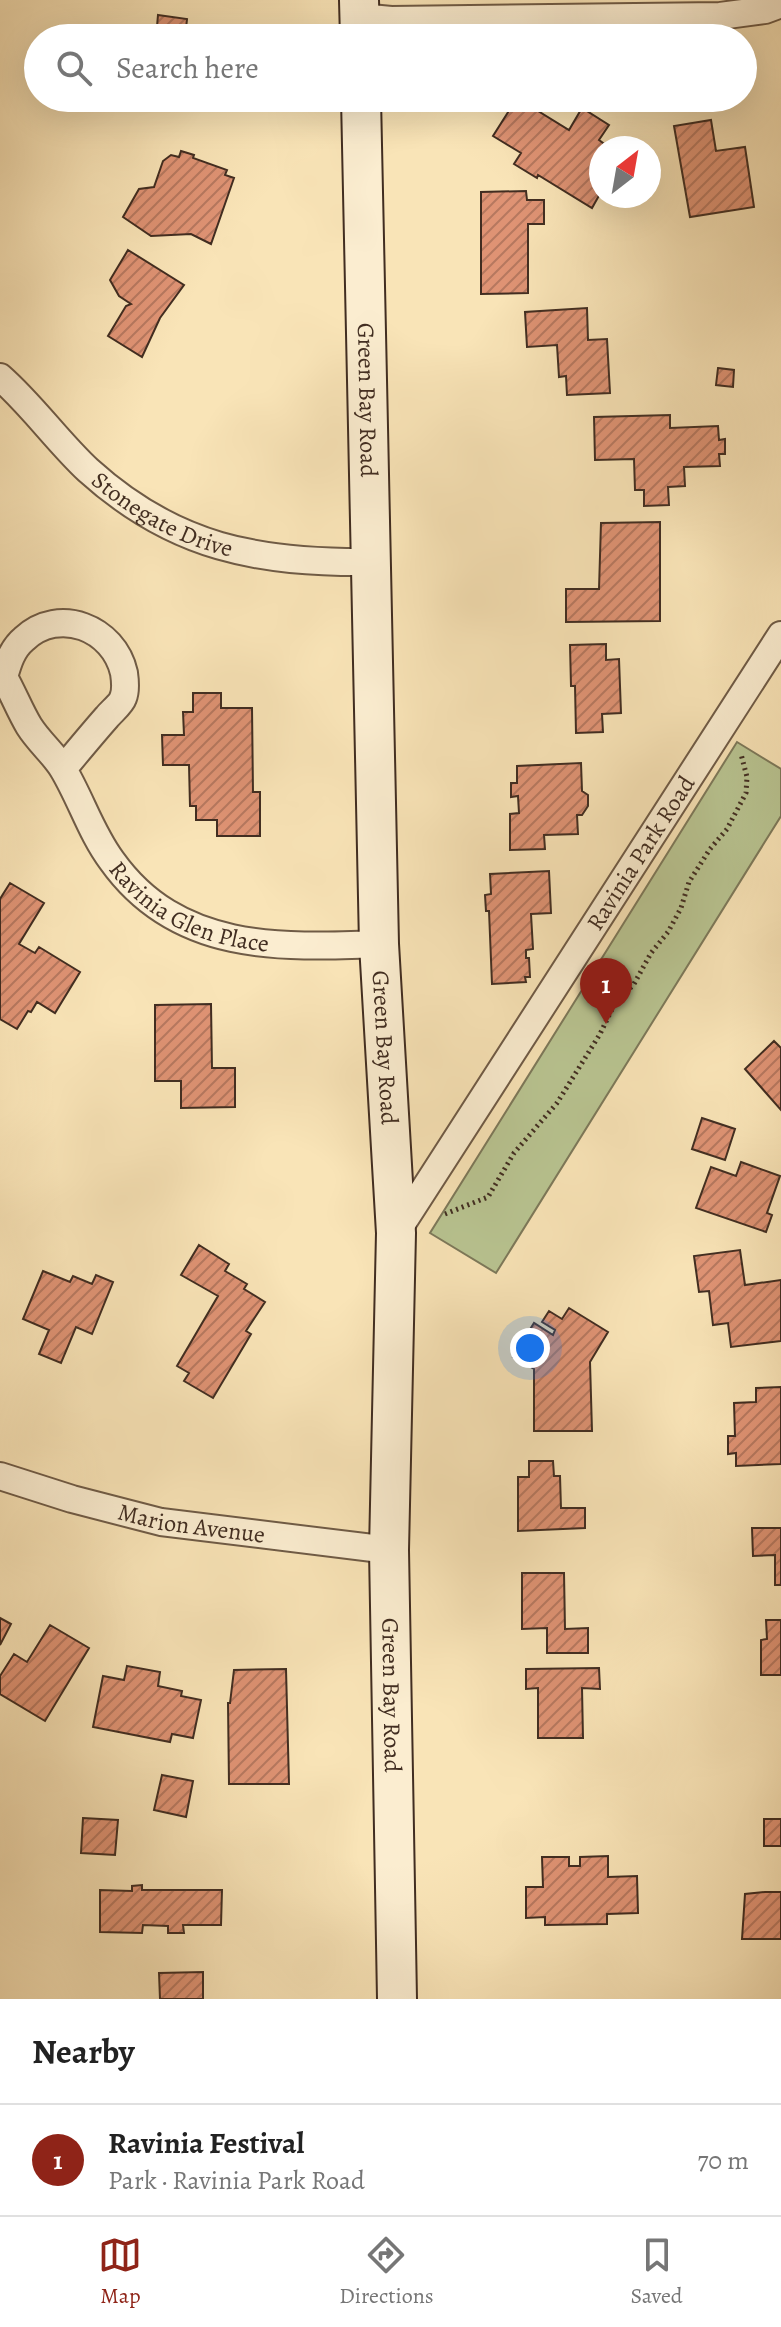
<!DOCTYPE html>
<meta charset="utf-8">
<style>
:root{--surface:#fff;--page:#f2f2f2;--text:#222;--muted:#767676;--line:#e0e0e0;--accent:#8f2418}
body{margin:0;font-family:Alegreya,serif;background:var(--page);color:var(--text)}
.compass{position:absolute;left:589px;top:136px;width:72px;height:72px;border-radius:50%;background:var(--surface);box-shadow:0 8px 32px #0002;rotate:31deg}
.you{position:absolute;left:530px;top:1348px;width:28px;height:28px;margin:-20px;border:6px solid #fff;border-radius:50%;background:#1a73e8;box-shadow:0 0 0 12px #1a73e833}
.badge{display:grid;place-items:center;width:52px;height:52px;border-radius:50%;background:var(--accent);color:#fff;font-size:26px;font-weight:700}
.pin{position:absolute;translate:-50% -66px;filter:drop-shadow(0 2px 4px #0008)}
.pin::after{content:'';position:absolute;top:42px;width:28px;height:24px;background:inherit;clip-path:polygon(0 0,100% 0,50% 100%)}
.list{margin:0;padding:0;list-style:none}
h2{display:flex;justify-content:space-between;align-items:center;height:104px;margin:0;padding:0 32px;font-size:34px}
h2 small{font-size:26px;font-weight:400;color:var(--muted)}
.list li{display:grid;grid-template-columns:52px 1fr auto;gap:24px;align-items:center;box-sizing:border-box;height:112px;padding:0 32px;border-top:2px solid var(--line)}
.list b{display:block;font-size:30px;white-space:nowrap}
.list p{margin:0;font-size:26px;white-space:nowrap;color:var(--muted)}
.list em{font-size:26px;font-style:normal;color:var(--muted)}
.icon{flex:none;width:44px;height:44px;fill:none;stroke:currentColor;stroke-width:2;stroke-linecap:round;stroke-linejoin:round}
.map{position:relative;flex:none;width:781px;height:1999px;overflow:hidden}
.search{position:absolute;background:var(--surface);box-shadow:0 8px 32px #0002;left:24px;right:24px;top:24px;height:88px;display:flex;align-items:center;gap:20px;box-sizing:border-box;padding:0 28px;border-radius:44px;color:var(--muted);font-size:30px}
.sheet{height:216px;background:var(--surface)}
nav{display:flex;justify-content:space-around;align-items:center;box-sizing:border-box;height:112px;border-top:2px solid var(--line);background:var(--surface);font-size:22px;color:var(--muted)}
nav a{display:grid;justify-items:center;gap:4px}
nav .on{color:var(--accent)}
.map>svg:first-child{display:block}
.green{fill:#b9c592;stroke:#7d795a;stroke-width:2}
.building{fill:url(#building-hatch);stroke:#412d21;stroke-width:2}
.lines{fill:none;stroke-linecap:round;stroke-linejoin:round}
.minor-casing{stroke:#6f5b46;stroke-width:30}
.secondary-casing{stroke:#412d21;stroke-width:42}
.path{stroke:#412d21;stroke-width:5;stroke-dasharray:2 4;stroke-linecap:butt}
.minor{stroke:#fbedd0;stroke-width:26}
.secondary{stroke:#fbedd0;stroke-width:38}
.labels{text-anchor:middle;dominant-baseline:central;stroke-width:7;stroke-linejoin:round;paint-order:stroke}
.street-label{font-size:24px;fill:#412d21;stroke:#fbedd0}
</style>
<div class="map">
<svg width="781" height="1999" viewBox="0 0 781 1999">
<defs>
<pattern id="building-hatch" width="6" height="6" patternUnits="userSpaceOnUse" patternTransform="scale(2)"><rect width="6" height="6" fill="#df9374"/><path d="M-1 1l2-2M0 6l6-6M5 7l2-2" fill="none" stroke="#b6785f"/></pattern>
</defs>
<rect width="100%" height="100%" fill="#f9e4b7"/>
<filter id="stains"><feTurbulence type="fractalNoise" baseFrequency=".0025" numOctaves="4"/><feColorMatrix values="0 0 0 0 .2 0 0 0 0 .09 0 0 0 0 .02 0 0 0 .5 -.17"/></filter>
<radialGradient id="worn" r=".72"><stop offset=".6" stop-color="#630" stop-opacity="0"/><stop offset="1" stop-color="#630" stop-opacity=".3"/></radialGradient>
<path class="green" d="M737,742L781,769V816L496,1273L430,1233Z"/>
<path class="building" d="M158,15L187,19L185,38H156Z
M161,98H216V100H208V103Z
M517,98L569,130L582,108L609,125L599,140L610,148H601V192L592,208L538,175L537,178L514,164L521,153L493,136Z
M711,120L716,151L745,147L754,207L690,217L674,126Z
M181,151L194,155L193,158L227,170L225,175L234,178L211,244L191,234L151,236L123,217L139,189L154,187L163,161L171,155L179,157Z
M526,191L527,200H544V224H528V293L481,294V192Z
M128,250L184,285L160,318L142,357L108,336L126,306L131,304L119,296L110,280Z
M587,308L588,340L607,339L610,393L567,395L566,376L559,377L557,345L527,347L525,312Z
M718,368L734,370L733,387L716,385Z
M670,415V428L718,426L719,440L725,439V454H719L720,466L684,467L685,486L668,487L669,505L644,506V490H635L634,459L595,460L594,417Z
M660,522V621L566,622V589H599L601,523Z
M606,644V660L619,659L621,713L602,714L603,732L576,733L575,686H571L570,645Z
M193,693H221V708H252L253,792H260V836H217V820H196V806H190L189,765H163L162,735H184L183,712H193Z
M581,763L582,791L588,795V806L582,815H577L578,834L544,835L545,849L510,850V814L519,813L518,796L511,797V783H517V766Z
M549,871L551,913L531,914L533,949L526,950V958H529L530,977H525L526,982L492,984L489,911H486L485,895L491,894L490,874Z
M10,883L44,903L19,944L35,953L39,947L80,972L55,1013L37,1002L31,1012L28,1011L17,1029L0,1019V899Z
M211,1004L212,1068H235V1107L181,1108V1081H155V1005Z
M774,1041L781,1048V1110L745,1069Z
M702,1118L735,1129L725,1160L692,1149Z
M741,1162L780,1176L767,1213L772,1215L766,1232L696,1208L711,1167L736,1176Z
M199,1245L229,1264L225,1271L247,1284L244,1289L265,1302L246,1331L251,1334L213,1398L184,1381L189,1373L177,1366L218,1296L181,1275Z
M740,1250L745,1285L781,1280V1341L731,1347L728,1323L713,1325L709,1291L699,1292L694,1256Z
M43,1271L70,1282L73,1276L92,1284L96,1275L113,1282L92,1334L76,1327L61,1363L39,1354L49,1330L23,1319Z
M569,1308L608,1332L590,1362L592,1431H534V1369L513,1357L534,1323L553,1335L555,1330L542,1322L549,1311L562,1319Z
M781,1387V1464L736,1466V1453L728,1454V1436H735L734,1403L756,1402V1388Z
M529,1461H553L554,1476H560L561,1508H585V1528L518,1531V1477H529Z
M752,1528H781V1585H775V1555L753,1556Z
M522,1573H564L565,1629L588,1628V1653H547V1628L522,1629Z
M0,1618L11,1624L0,1645Z
M766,1620H781V1675H761V1640L767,1639Z
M50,1625L89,1648L45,1721L0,1694V1676L14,1654L27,1662Z
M127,1666L160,1672L158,1686L182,1691L181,1696L201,1700L193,1738L172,1734L170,1742L93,1727L103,1676L124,1680Z
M599,1668L600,1689L582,1688L583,1738H538V1688L526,1689V1669Z
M286,1669L289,1784H229L228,1703H230L234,1670Z
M162,1775L193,1781L186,1817L154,1810Z
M83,1818L118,1820L115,1855L81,1853Z
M764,1819H781V1846H764Z
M608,1856V1877L637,1876L638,1913L607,1914V1924L545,1925V1917L526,1918V1887H543L542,1857H569V1866H580V1857Z
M142,1885V1890H222L221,1925H183L184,1933H168V1926L143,1925L142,1933L100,1932V1890L132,1891V1886Z
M765,1892H781V1939H742L745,1894Z
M203,1972V1999H160L159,1973Z"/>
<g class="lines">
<g class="minor-casing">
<g id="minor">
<path d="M360,17L391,20L720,16L765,10L781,4"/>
<path id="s1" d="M0,377C32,405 57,441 88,470C174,548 258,563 370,562"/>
<path id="s2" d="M63,769C78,751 92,734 107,717C112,711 121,704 123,698C126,691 125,680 124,673C114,628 59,606 24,639C12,649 8,663 4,677C13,693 20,711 29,726C39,742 54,754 63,769C81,799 91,833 112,861C177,952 279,948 379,944"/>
<path id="s3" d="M396,1233L781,635"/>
<path id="s4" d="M0,1476L72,1499L161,1522L389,1550"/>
</g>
</g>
<g class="secondary-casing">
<g id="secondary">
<path d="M359,0L360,38"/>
<path id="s5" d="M361,98L379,944L396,1233L389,1550L397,1999"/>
</g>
</g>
<path class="path" d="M445,1214L488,1197L514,1153L557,1103L600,1034L614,1005L634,984L651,953L668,932L681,908L689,882L710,849L727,829L746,793L747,777L741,754"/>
<use href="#minor" class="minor"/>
<use href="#secondary" class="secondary"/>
</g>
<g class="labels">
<g class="street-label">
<text stroke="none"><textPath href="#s5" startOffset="302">Green Bay Road</textPath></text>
<text stroke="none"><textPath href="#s1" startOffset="216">Stonegate Drive</textPath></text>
<text stroke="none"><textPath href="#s3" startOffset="452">Ravinia Park Road</textPath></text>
<text stroke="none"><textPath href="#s2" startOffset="598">Ravinia Glen Place</textPath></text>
<text stroke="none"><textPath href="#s5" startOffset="950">Green Bay Road</textPath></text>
<text stroke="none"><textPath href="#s4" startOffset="198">Marion Avenue</textPath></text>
<text stroke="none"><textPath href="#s5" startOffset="1598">Green Bay Road</textPath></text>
</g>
</g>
<rect width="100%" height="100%" filter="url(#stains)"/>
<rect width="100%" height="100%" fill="url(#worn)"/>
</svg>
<svg class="compass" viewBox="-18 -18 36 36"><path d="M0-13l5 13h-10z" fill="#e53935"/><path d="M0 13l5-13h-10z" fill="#767676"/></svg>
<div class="you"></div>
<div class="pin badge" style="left:606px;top:1024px">1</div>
<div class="search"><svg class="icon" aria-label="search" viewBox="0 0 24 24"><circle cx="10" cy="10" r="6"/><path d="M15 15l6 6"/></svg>Search here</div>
</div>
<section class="sheet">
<h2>Nearby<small></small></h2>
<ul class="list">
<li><span class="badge">1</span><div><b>Ravinia Festival</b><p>Park · Ravinia Park Road</p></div><em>70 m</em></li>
</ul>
</section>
<nav>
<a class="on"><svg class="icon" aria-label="map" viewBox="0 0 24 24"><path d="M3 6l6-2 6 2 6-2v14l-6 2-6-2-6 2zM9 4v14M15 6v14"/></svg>Map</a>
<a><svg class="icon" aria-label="directions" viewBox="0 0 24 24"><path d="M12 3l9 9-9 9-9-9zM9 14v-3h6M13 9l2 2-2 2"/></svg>Directions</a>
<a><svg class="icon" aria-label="saved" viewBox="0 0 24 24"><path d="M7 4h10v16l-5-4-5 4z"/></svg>Saved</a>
</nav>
